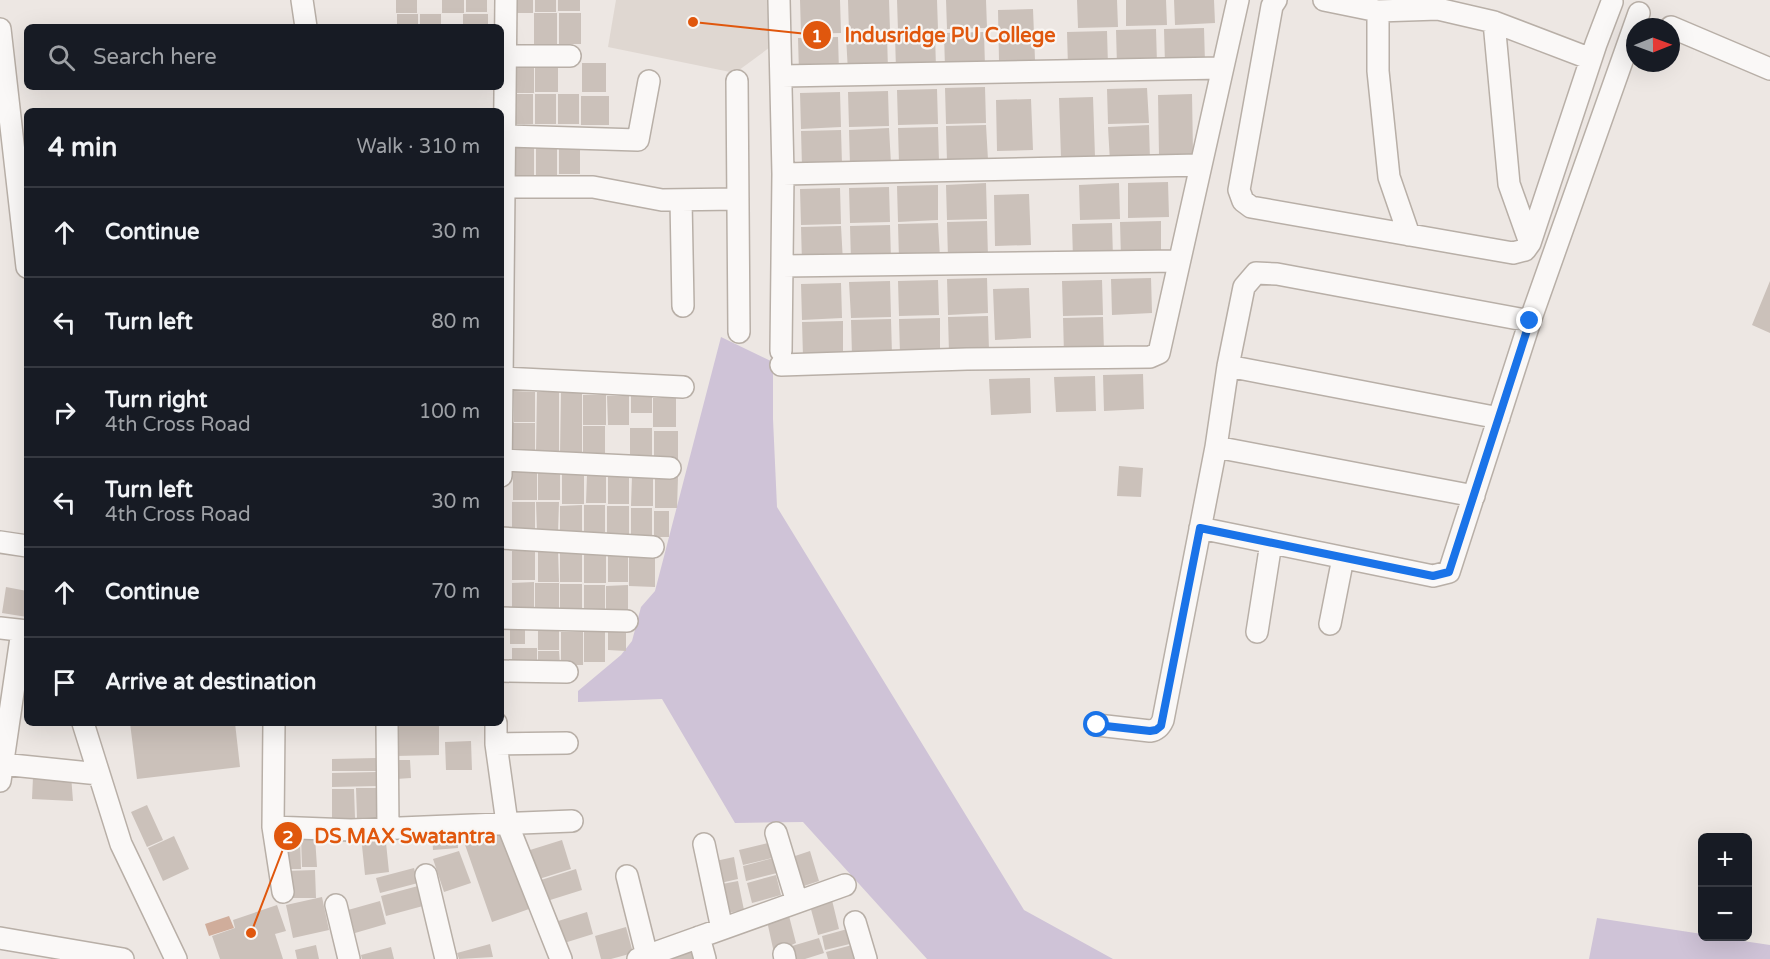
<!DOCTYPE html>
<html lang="en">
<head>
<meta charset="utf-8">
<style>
	body { margin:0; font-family:"Varela Round",sans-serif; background:#242831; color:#f1f3f6 }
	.controls { position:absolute; right:18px; bottom:18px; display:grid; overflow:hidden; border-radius:9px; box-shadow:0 6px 24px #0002 }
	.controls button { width:54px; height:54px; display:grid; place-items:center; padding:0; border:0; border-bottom:2px solid #363941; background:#171b24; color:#f1f3f6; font:30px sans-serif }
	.compass { position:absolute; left:1626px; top:18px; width:54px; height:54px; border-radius:50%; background:#171b24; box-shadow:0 6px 24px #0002; rotate:89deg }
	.stop { position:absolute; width:18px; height:18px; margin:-14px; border:4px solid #1a73e8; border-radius:50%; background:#fff }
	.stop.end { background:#1a73e8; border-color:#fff; box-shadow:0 2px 6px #0008 }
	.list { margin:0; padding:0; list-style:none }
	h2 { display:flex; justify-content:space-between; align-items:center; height:78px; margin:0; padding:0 24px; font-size:26px }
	h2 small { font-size:20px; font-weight:400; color:#9ea1a6 }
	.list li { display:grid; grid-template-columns:39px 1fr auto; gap:18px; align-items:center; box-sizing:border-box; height:90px; padding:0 24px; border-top:2px solid #363941 }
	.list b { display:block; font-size:22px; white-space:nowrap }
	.list p { margin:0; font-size:20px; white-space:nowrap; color:#9ea1a6 }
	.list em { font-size:20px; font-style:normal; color:#9ea1a6 }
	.icon { flex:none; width:33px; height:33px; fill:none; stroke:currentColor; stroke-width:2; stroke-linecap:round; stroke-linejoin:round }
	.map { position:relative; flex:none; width:1770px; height:959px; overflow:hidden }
	.search { position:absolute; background:#171b24; box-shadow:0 6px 24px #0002; left:24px; top:24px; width:480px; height:66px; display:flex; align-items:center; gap:15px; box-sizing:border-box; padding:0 21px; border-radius:9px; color:#9ea1a6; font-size:22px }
	.panel { position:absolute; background:#171b24; box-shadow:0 6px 24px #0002; left:24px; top:108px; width:480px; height:618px; border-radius:9px }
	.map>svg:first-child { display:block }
	.built { fill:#dfd7d1 }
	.green { fill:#cfc3d7 }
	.water { fill:#d0ad9b }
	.building { fill:#cbc1ba }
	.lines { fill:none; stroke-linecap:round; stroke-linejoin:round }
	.minor-casing { stroke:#b8afa7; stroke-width:24 }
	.minor { stroke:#faf8f7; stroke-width:21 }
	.route { stroke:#1a73e8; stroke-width:8 }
	.leader { fill:none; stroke:#e0570d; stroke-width:2 }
	.callout-dot { fill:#e0570d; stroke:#f9f6f3; stroke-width:2 }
	.mark-label { font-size:18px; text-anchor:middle; font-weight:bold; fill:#fff }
	.callout-label { font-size:20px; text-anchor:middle; font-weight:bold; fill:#e0570d; stroke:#f9f6f3; stroke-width:4.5; stroke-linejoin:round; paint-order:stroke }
</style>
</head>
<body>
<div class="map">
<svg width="1770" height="959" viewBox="0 0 1770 959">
	<rect width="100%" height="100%" fill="#ede7e3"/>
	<path class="built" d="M616 0H773V45L735 73 608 47Z"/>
	<path class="green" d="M721 337 773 362V419L777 507 1024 910 1113 959H927L803 822 735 823 662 699 578 702V691L621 655 632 641 641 607 655 591Z
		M1597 918 1702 934V936L1716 937 1770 945V959H1589Z"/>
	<path class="water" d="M229 916 234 928 209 936 205 924Z"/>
	<path class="building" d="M396 0H417V13H396Z
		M442 0H464V13H442Z
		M466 0H487V12H466Z
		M511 0H533V13H511Z
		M535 0H556V12H535Z
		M558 0H580V11H558Z
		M800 0H840L841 33 801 34Z
		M848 0H889L890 31 849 33Z
		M897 0H937L938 30 898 31Z
		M946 0H986L987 28 947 29Z
		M1077 0H1117L1118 27 1078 28Z
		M1126 0H1166L1167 25 1126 26Z
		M1174 0H1214L1215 23 1175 25Z
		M1033 9 1035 60 999 61 998 10Z
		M534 13H557V44H534Z
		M559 13H581V44H559Z
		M397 14H418V27H397Z
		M420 14H441V27H420Z
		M463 14H488V27H463Z
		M1204 28 1205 63 1165 64 1164 29Z
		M1156 29 1157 64 1117 66 1116 30Z
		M1107 31 1108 66 1068 67 1067 32Z
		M984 32 985 67 945 68 944 33Z
		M935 33 936 69 896 70 895 35Z
		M887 35 888 70 848 72 846 36Z
		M838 37 839 72 799 73 798 38Z
		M535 61 558 62V92H535Z
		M511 62H534V93H511Z
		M582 63H606V92H582Z
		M985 87 986 123 946 124 945 88Z
		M1147 88 1149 123 1108 124 1107 89Z
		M937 89 938 124 898 125 897 90Z
		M888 91 889 126 849 127 848 92Z
		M840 92 841 127 801 129 800 93Z
		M512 94H533V124H512Z
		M535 94H556V124H535Z
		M558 94H579V124H558Z
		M1192 94 1193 154 1159 155 1158 95Z
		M581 96H609V125H581Z
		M1093 97 1095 157 1061 158 1059 98Z
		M1031 99 1033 150 997 151 996 100Z
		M986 125 988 160 947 162 946 126Z
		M1149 125 1150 161 1110 162 1108 127Z
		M938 127 939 162 899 163 898 128Z
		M889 128 891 164 850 165 849 130Z
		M841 130 842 165 802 167 801 131Z
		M559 142H580V174H559Z
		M512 143H534V176H512Z
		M536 143H557V175H536Z
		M1168 182 1169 217 1128 218V183Z
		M986 183 987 219 947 220 946 185Z
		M1119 183 1120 219 1080 220 1079 185Z
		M938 185V220L898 222 897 186Z
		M889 187 890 222 850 223 849 188Z
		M840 188 841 224 801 225 800 189Z
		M1029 194 1031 245 995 246 994 195Z
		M987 221 988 257 948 258 947 222Z
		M1161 221V257L1121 258 1120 222Z
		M938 223 940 258 899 259 898 224Z
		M1112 223 1113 258 1073 259 1072 224Z
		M890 225 891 260 851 261 850 226Z
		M841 226 843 262 802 263 801 227Z
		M987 278 988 313 948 315 947 279Z
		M1151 278 1152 313 1112 315 1111 279Z
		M938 280 939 315 899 316 898 281Z
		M1102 280 1103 315 1063 316 1062 281Z
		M890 281 891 317 851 318 849 282Z
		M1770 281V333L1752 325Z
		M841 283 842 318 802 320 801 284Z
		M1029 288 1031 338 995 340 993 289Z
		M988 316 989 351 949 353 948 317Z
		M1103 317 1104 352 1064 354 1063 318Z
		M940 318V353L900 354 899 319Z
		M891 319 892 355 852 356 851 320Z
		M843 321V356L803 357 802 322Z
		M1143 374 1144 409 1104 411 1103 375Z
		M1095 376 1096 411 1056 412 1054 377Z
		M1030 378 1031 413 991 415 989 379Z
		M514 391 535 392V422H514Z
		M537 392H559V453H536Z
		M561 393H582V454H560Z
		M583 395H606V425H583Z
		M607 396H629V425H608Z
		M631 396H652V413H631Z
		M653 398H676V427H653Z
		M512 423H535V453H512Z
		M583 426H605V455H583Z
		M630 428H652V459H630Z
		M654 431H678V463H654Z
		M1119 466 1143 468 1141 497 1117 496Z
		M513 471H537V500H513Z
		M538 471H560V500H538Z
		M562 472H584V504H562Z
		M587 474H606V503H586Z
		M608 474 629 475V504H608Z
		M632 476H653V506H631Z
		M655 477H678L677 508H655Z
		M512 502H535V531H512Z
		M536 502H559L558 532H537Z
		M582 505V534H560V506Z
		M584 505H605V532H584Z
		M607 506H629V535H607Z
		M631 508H652V537H631Z
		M654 511H669V537H654Z
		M512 551H535V580H512Z
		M538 551H558L559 582H538Z
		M560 551H582V582H560Z
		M584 553H606V583H584Z
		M608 553H628V582H608Z
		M629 553H655V587L629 586Z
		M534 582V611H512V583Z
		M535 583H559V612H535Z
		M560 584H582V612H560Z
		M584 585H605V613H584Z
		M628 585V614H606V586Z
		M6 587 27 591V617L2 613Z
		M525 629V644H510V630Z
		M538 631H559V650H538Z
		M608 631H626V651L608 650Z
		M561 632H583V665H561Z
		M584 632H605V662H584Z
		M512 648H537V667H512Z
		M538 651H559L560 666H538Z
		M130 723H235L240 767 137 779Z
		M395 723H439V755L396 756Z
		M471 741 472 770H446L445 742Z
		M376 758V771H332V759Z
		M396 760H410L411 778 396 779Z
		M377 772 378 786 332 787V773Z
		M71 775 73 801 32 799 33 777Z
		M356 788H378L379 817 357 818Z
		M332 789H354L355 818H332Z
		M147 805 163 840 147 847 131 812Z
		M482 832 485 839 502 833 529 909 492 922 463 839Z
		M385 833 389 872 365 875 361 836Z
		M457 833 458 848 433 850 432 834Z
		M174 836 189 869 163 881 148 848Z
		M301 837H315L317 867H302Z
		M300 838 301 869H285L284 839Z
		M562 840 571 869 539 879 530 850Z
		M768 843 772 858 743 865 739 850Z
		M459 851 471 883 444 892 433 859Z
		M810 851 819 881 798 888 789 858Z
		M734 857 738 879 716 884 711 862Z
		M773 858 777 873 746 881 743 866Z
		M414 868 418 883 380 893 376 878Z
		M576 869 582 890 547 901 541 880Z
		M315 870 316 898H286V871Z
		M776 875 781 895 752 903 747 883Z
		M738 881 744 910 723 914 717 885Z
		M418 886 423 906 386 916 381 896Z
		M831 896 839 929 818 935 809 902Z
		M322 897 329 930 293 938 286 905Z
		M380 901 386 924 355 933 348 910Z
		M277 905 286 931 275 934 283 959H220L212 936 235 928 233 920Z
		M587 912 593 934 561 944 555 922Z
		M788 912 796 943 774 953 767 921Z
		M626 927 633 953 611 959H601L595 936Z
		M851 928 854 943 825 950 822 936Z
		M819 938 824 953 805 959H796L792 946Z
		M490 944 493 957 459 959 457 953Z
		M316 945 319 959H297L295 950Z
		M852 945 856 959H828L826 952Z
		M391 947 394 959H362L361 955Z
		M691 949 694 959H670L669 956Z"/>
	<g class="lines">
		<g class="minor-casing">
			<path id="minor" d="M302 0 306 27
				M779 0 783 174 781 351
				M1276 0 1272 6 1239 190 1243 201 1251 207 1513 253 1525 250 1530 243 1596 44 1612 2
				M1324 0 1378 11 1438 9 1494 22 1591 59
				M1378 11V71L1389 177 1409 235
				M1494 22 1509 184 1530 243
				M1671 27 1770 69
				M0 29 27 267
				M505 56H570
				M782 76 1222 68
				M737 81 739 332
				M504 136 638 140 649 81
				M783 174 1200 165
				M504 187H593L662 200 738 199
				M681 200 683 306
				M782 266 1179 261
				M781 365 967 359 1150 357 1159 353 1238 0
				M1228 366 1499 418
				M501 378 683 387
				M1216 447 1474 496
				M501 460 670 468
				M501 476 506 0
				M1200 528 1433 576 1449 572 1530 321 1639 13
				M501 538 653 547
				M0 542 27 546
				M501 618 627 621
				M1330 624 1343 558
				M0 628 27 631
				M1257 632 1271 543
				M501 671 567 672
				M83 723 121 844 176 959
				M274 723 273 827 283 892
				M387 723 388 827
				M496 723V744L507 823 561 959
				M1097 725 1150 731C1157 730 1160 727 1163 720L1216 447 1228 366 1244 287 1256 273 1277 274 1530 321
				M496 744 567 743
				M2 764 99 774
				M0 781 22 631
				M273 827 351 830 572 821
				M776 833 797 902
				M704 844 722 929
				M426 875 446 959
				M627 876 647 956
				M336 905 349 959
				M855 922 866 959
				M699 937 705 959
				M0 938 123 959
				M784 954 785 959
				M638 959 845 885"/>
		</g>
		<use href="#minor" class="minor"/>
	</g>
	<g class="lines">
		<path class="route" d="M1097 725 1150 731 1156 730 1161 726 1200 528 1433 576 1449 572 1530 321"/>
	</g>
	<path class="leader" d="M693 22L817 35M251 933L288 836"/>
	<g class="callout-dot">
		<circle cx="693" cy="22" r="6"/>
		<circle cx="251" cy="933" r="6"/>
		<circle cx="817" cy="35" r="15"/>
		<circle cx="288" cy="836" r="15"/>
	</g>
	<g class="mark-label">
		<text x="817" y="42">1</text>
		<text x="288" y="843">2</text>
	</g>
	<g class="callout-label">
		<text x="950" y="42">Indusridge PU College</text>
		<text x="405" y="843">DS MAX Swatantra</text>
	</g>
</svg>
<div class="controls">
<button>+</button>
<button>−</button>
</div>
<svg class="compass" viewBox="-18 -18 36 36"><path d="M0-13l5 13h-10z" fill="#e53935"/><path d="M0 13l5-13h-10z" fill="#9ea1a6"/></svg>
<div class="stop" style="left:1097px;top:725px"></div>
<div class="stop end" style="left:1530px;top:321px"></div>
<div class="search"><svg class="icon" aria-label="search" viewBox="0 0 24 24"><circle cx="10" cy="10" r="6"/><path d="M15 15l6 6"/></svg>Search here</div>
<section class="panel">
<h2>4 min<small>Walk · 310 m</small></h2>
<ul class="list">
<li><svg class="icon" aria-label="ahead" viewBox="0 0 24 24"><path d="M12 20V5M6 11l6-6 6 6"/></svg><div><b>Continue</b></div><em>30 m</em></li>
<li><svg class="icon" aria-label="left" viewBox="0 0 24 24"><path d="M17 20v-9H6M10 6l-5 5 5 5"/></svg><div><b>Turn left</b></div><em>80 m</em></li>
<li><svg class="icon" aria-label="right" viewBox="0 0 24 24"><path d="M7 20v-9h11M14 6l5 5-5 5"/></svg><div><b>Turn right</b><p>4th Cross Road</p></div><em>100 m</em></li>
<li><svg class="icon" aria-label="left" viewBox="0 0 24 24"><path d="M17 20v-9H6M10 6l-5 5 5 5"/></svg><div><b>Turn left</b><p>4th Cross Road</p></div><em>30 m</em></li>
<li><svg class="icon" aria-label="ahead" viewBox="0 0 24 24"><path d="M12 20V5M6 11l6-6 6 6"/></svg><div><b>Continue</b></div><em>70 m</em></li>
<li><svg class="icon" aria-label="arrive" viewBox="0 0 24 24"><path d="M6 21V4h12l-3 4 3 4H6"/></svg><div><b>Arrive at destination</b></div></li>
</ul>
</section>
</div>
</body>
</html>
